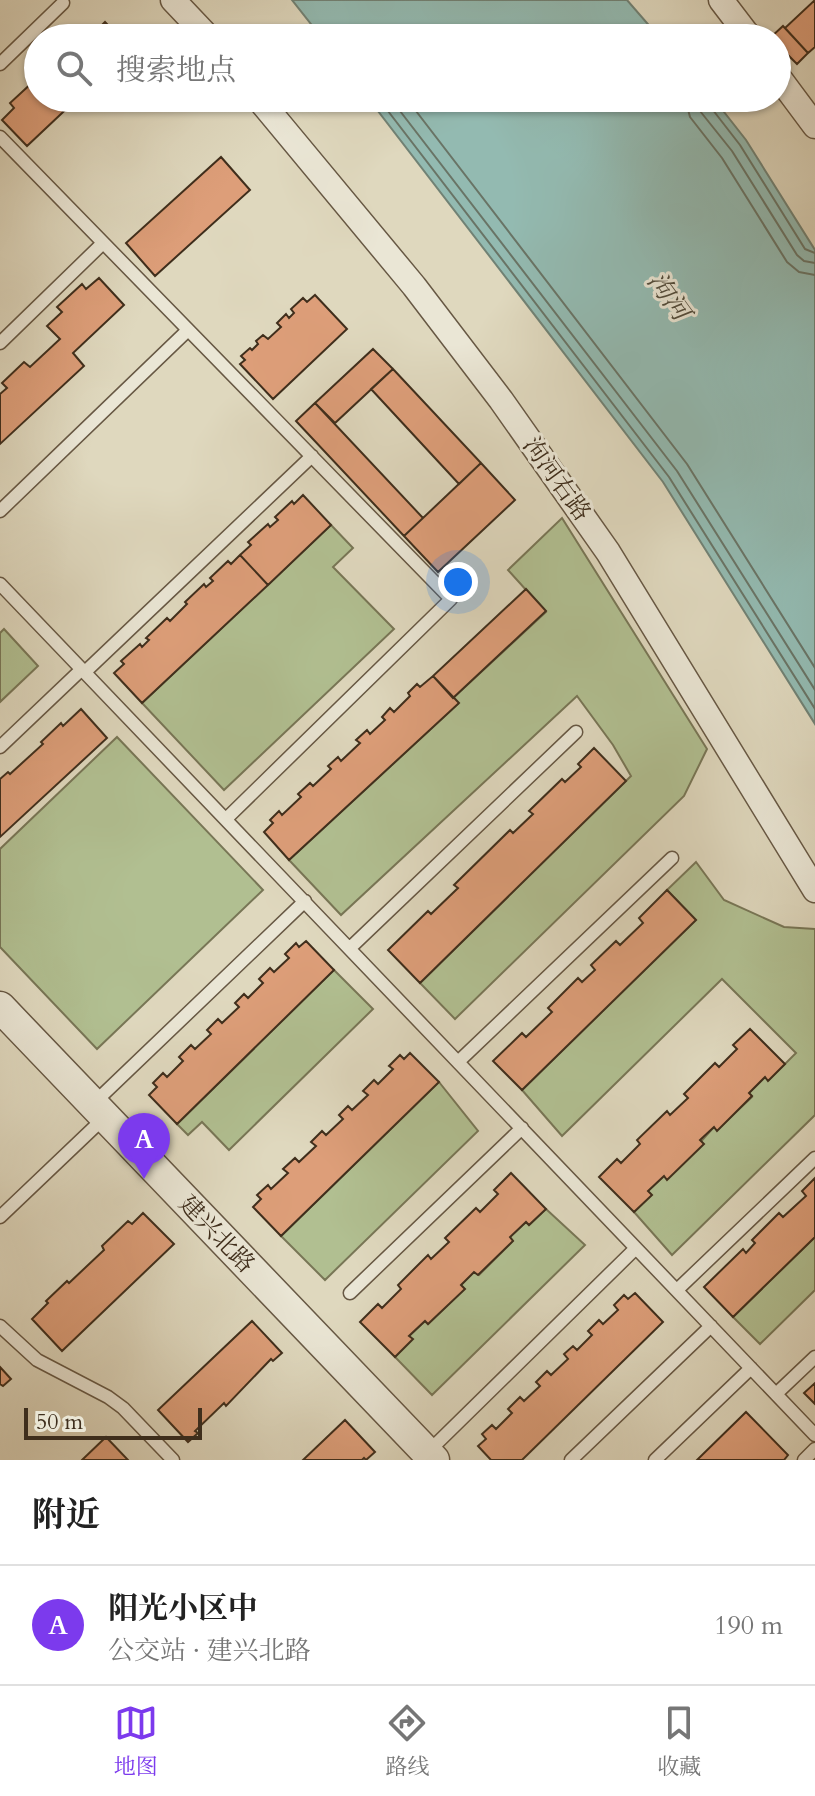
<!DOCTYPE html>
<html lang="zh">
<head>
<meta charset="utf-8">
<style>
	body { margin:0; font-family:Cardo,"Noto Serif SC",serif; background:#f2f2f2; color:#222 }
	.scale { position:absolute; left:24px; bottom:20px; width:178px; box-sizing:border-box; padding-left:8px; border:4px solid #3f2e1c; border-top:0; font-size:22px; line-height:28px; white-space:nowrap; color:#3f2e1c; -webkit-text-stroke:6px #eae6d5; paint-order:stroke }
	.you { position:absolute; left:458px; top:582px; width:28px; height:28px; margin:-20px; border:6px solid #fff; border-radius:50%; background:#1a73e8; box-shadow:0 0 0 12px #1a73e833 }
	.badge { display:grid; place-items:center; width:52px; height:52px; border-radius:50%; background:#7c3aed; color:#fff; font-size:26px; font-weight:700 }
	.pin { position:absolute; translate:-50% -66px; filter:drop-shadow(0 2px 4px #0008) }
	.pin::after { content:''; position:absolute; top:42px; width:28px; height:24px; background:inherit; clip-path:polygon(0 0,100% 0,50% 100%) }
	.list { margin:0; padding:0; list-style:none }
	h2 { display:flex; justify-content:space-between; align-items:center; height:104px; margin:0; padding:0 32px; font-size:34px }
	h2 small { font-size:26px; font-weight:400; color:#767676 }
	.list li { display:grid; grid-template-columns:52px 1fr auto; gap:24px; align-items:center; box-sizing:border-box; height:120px; padding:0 32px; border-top:2px solid #e0e0e0 }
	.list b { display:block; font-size:30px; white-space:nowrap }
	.list p { margin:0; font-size:26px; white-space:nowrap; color:#767676 }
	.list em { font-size:26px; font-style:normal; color:#767676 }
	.icon { flex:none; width:44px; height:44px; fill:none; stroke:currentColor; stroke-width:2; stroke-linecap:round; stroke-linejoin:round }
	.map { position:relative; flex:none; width:815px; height:1460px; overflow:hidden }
	.search { position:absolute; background:#fff; box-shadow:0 2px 6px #0004; left:24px; right:24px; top:24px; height:88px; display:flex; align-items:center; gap:20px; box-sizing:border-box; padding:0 28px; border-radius:44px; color:#767676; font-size:30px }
	.sheet { height:224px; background:#fff }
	nav { display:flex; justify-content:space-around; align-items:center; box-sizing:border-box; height:112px; border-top:2px solid #e0e0e0; background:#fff; font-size:22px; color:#767676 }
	nav a { display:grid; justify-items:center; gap:4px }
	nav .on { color:#7c3aed }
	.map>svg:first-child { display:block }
	.green { fill:#b1bf91; stroke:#787656; stroke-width:2 }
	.water { fill:#93bab1; stroke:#718275; stroke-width:2 }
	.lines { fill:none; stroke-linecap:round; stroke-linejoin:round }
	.shore { stroke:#697466; stroke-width:2 }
	.building { fill:#dd9e79; stroke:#3f2e1c; stroke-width:2 }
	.service-casing { stroke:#675844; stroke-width:15 }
	.minor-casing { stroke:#675844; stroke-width:27 }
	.tertiary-casing { stroke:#675844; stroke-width:33 }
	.service { stroke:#eae6d5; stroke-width:12 }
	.minor { stroke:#eae6d5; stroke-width:24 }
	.tertiary { stroke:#eae6d5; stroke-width:30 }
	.labels { text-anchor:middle; stroke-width:6; stroke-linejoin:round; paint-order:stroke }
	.street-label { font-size:24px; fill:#3f2e1c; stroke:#eae6d5 }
	.water-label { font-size:26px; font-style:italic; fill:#504a3a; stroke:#eae6d5 }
</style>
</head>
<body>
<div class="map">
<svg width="815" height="1460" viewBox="0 0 815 1460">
	<rect width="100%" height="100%" fill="#dfd8be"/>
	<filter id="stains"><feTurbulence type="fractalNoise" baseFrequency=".0025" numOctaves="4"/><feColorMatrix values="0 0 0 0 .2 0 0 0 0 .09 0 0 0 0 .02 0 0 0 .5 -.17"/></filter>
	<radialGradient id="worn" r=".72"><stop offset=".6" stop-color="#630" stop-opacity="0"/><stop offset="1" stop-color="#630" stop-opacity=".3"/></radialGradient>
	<path class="green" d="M562 518 707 749 684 796 455 1019 420 983 631 776 613 745 577 696 341 915 289 860 458 704 453 698 546 612 508 570Z
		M331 525 353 548 333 567 394 629 224 790 142 703Z
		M4 629 38 666 0 702V633Z
		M117 737 263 890 97 1049 0 947V849Z
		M696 862 724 900 784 927 815 929V1115L672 1255 634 1212 651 1195 648 1191 664 1176 667 1179 714 1127 717 1130 752 1097 749 1093 765 1077 769 1080 796 1053 722 979 562 1136 522 1090 696 920 667 890Z
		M334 970 373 1009 229 1150 202 1122 188 1135 177 1124Z
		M439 1082 478 1131 325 1280 281 1236Z
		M546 1209 585 1245 432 1395 395 1357 412 1339 409 1336 425 1321 428 1324 464 1289 461 1285 474 1272 479 1275 513 1241 510 1237 526 1222 529 1225Z
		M815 1237V1290L760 1344 733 1317Z"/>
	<path class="water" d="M292 0H627L660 38H322Z
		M368 98H713L746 140 815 250V724L663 482Z"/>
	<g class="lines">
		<path class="shore" d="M378 98 669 477 815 709
			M390 98 677 471 815 690
			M406 98 687 464 815 668
			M685 98 690 117 722 158 787 262 799 272 815 275
			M697 98 700 111 732 151 797 255 804 261 815 263
			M707 98 709 105 740 145 805 249 815 253"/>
	</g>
	<path class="building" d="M815 0V47L808 53 785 28Z
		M105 22 120 38H79L84 33 89 38Z
		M783 26 808 53 797 64 777 44V38L771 37Z
		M34 81 38 85V98H78L27 146 2 120 14 108 10 103Z
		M221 157 250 190 155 276 126 243Z
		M99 278 124 305 73 353 84 366 0 444V394L7 388 2 383 24 362 30 367 60 339 47 326 62 312 57 307 82 284 86 289Z
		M315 295 347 329 273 399 240 364 245 360 241 356 250 348 252 350 258 344 256 341 263 335 268 339 281 327 277 323 286 314 289 318 294 313 291 309 303 298 307 302Z
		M373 349 393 369 335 423 315 403Z
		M393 369 481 463 459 484 371 389Z
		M315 403 423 518 404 536 296 421Z
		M481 463 515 500 438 572 404 536Z
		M303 495 331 525 268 585 240 555 251 545 248 542 268 524 270 527 278 520 275 517 292 501 294 504Z
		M240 555 268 585 142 703 114 673 124 664 121 661 140 644 142 647 149 640 146 638 167 618 170 621 187 604 185 602 204 584 206 587 213 581 210 578 228 561 231 564Z
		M526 589 546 611 453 698 433 676Z
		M433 676 459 703 289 860 264 832 273 823 270 820 279 811 282 815 301 797 298 794 310 783 313 786 331 769 328 766 338 757 341 761 360 743 356 740 367 730 370 734 385 720 382 717 390 708 394 712 410 696 408 693 417 684 420 687Z
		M81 709 107 738 0 837V779L8 772 10 774 43 744 41 742 61 723 63 726Z
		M594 748 626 781 420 983 388 950 428 911 431 914 458 888 454 885 510 830 513 833 533 814 529 811 562 779 565 782 581 767 578 764Z
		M667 890 696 920 522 1090 493 1061 522 1033 526 1037 552 1012 548 1008 578 978 582 982 595 970 591 965 616 941 620 945 643 923 639 918Z
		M306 941 334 970 177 1124 149 1095 157 1087 153 1083 163 1073 167 1077 183 1061 179 1057 191 1045 195 1049 211 1034 207 1030 218 1019 222 1023 239 1007 235 1003 244 994 248 998 263 983 259 979 270 968 274 972 289 958 285 954 296 943 299 947Z
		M750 1029 785 1064 768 1081 765 1077 749 1093 752 1096 717 1131 714 1127 700 1140 704 1144 667 1180 664 1176 648 1191 652 1195 634 1212 599 1177 617 1159 621 1163 640 1144 637 1140 667 1111 670 1115 688 1098 684 1094 715 1063 719 1067 737 1049 733 1045Z
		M410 1053 439 1082 281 1236 253 1207 261 1199 257 1195 268 1185 271 1189 288 1173 283 1169 295 1158 299 1162 316 1146 311 1142 322 1131 326 1135 343 1119 339 1115 348 1106 352 1110 368 1095 363 1091 374 1080 378 1084 393 1069 389 1066 400 1055 404 1059Z
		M511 1173 546 1209 529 1225 526 1222 510 1237 513 1241 478 1275 474 1272 461 1285 465 1289 428 1324 425 1321 409 1336 413 1339 395 1357 360 1322 378 1304 382 1308 401 1289 398 1285 428 1255 431 1259 449 1242 445 1238 476 1208 480 1212 498 1194 494 1190Z
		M815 1178V1237L733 1317 704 1287 743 1249 746 1253 755 1243 752 1240 779 1213 783 1217 806 1196 802 1191Z
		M143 1213 174 1244 62 1351 32 1319 48 1303 46 1301 67 1281 69 1283 104 1250 102 1246 128 1221 132 1224Z
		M635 1293 663 1322 522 1460H491L478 1446 486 1439 482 1434 492 1425 496 1429 512 1413 508 1409 520 1397 524 1401 540 1386 536 1382 547 1371 551 1375 568 1359 564 1354 573 1346 577 1350 592 1335 588 1331 599 1320 603 1324 618 1310 614 1305 624 1295 628 1299Z
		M252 1321 282 1353 273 1361 271 1359 226 1406 224 1403 195 1431 198 1433 188 1442 158 1410Z
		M0 1367 11 1379 3 1386 0 1384Z
		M815 1383V1404L804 1393Z
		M746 1412 788 1455 784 1460H697Z
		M345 1420 375 1452 366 1460 364 1458 362 1460H303Z
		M106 1437 128 1460H82Z"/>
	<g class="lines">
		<g class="service-casing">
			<path id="service" d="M0 64 63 3
				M0 137 451 599 226 819
				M0 343 103 243
				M0 511 188 330
				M0 584 815 1435
				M85 672 312 456
				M0 747 82 669
				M350 948 576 732
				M458 1062 672 858
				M93 1104 305 901
				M0 1217 105 1117
				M677 1290 815 1158
				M350 1293 522 1128
				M0 1326 37 1360 108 1397 123 1408 173 1460
				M776 1394 815 1357
				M427 1453 636 1248
				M571 1460 711 1326
				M655 1460 751 1368
				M804 1460 815 1449"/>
		</g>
		<g class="minor-casing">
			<path id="minor" d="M173 0 209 38
				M721 0 750 38
				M777 75 815 126
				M258 98 414 286 501 400 608 552 815 890"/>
		</g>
		<g class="tertiary-casing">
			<path id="tertiary" d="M0 1007 434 1460"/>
		</g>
		<use href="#service" class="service"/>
		<use href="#minor" class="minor"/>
		<use href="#tertiary" class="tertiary"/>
	</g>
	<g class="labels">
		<g class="street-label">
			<text transform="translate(557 479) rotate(54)" y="8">泃河右路</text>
			<text transform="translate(217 1234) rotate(46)" y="8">建兴北路</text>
		</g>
		<g class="water-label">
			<text transform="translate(669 296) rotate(54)" y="9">泃河</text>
		</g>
	</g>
	<rect width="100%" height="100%" filter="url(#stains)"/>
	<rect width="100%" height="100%" fill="url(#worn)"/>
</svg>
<div class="scale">50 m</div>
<div class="you"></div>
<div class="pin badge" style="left:144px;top:1179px">A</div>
<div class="search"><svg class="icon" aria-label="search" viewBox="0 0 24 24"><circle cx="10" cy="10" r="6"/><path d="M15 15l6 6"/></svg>搜索地点</div>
</div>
<section class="sheet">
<h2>附近<small></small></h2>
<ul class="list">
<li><span class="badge">A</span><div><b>阳光小区中</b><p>公交站 · 建兴北路</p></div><em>190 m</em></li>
</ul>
</section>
<nav>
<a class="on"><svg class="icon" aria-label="map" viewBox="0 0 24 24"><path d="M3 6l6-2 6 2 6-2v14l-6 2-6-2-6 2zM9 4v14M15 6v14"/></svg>地图</a>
<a><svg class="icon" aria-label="directions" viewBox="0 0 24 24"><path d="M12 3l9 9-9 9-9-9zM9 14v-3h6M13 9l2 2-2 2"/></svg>路线</a>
<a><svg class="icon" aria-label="saved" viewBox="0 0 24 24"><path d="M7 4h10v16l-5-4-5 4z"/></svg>收藏</a>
</nav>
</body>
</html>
